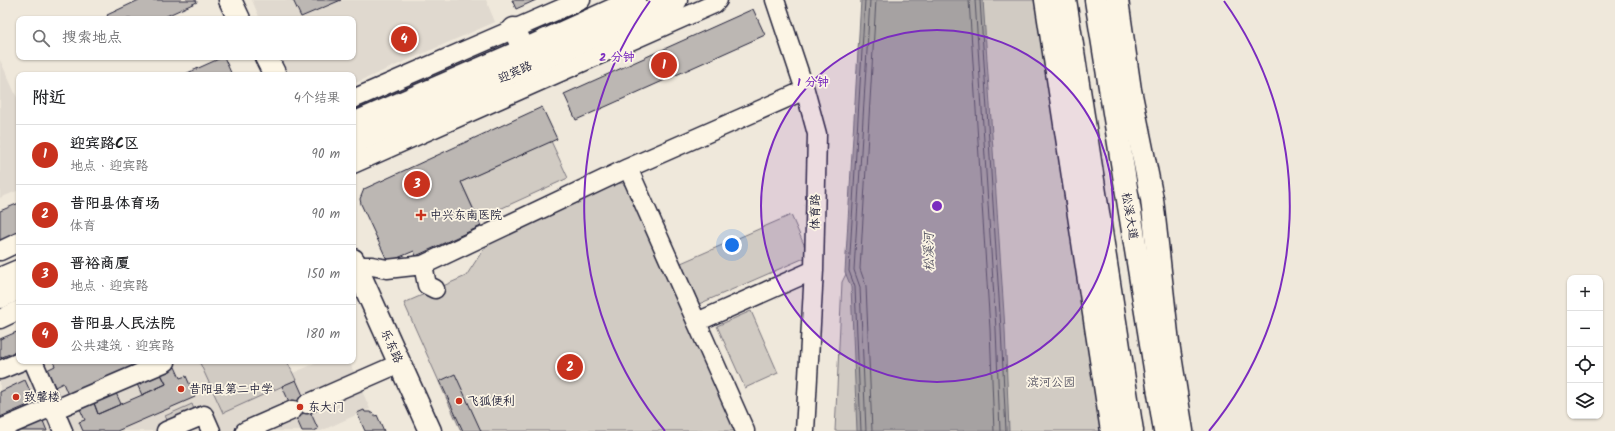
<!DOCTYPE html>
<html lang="zh">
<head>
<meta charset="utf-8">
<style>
	body { margin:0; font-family:Kalam,"LXGW WenKai TC",sans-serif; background:#f6f6f6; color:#202124 }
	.controls { position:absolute; right:12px; bottom:12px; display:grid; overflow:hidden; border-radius:8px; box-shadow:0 1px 3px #0004 }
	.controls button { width:36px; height:36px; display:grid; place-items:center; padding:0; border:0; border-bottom:1px solid #e0e0e0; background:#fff; color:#202124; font:20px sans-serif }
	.you { position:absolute; left:732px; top:245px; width:14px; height:14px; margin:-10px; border:3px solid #fff; border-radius:50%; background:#1a73e8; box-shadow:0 0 0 6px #1a73e833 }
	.badge { display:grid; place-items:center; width:26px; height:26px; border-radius:50%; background:#c8321e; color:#fff; font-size:13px; font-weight:700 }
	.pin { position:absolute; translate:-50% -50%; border:2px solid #fff; box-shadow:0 1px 4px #0006 }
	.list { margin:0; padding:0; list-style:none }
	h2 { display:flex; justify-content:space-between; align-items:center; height:52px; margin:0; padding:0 16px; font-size:17px }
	h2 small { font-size:13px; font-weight:400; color:#757577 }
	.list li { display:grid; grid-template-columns:26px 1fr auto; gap:12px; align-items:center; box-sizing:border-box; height:60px; padding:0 16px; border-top:1px solid #e0e0e0 }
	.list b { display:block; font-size:15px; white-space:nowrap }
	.list p { margin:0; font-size:13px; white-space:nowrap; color:#757577 }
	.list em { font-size:13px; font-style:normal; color:#757577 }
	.icon { flex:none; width:22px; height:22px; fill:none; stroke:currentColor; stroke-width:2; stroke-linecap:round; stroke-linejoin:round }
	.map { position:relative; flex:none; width:1615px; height:431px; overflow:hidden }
	.search { position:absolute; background:#fff; box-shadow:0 1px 3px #0004; left:16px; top:16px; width:340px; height:44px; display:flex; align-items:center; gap:10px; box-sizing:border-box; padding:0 14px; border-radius:8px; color:#757577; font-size:15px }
	.panel { position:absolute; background:#fff; box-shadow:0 1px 3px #0004; left:16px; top:72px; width:340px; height:292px; border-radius:8px }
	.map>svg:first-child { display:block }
	.built { fill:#e0d9cf }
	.green { fill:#d1cbc3; stroke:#7a767f }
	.water { fill:#a6a2a2; stroke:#716f79 }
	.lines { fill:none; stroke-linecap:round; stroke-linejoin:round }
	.shore { stroke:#575564; stroke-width:1 }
	.building { fill:#bcb7b3; stroke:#22223b }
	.minor-casing { stroke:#22223b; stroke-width:21 }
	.major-casing { stroke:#22223b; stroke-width:25 }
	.highway-casing { stroke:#22223b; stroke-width:25 }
	.minor { stroke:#fcf5e5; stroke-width:18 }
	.major { stroke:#fcf5e5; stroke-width:22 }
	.highway { stroke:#fcf5e5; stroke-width:22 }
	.ring { fill:none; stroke:#7b2cbf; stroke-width:2 }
	.poi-dot { fill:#c8321e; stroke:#fcf5e5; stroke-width:1.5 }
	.labels { text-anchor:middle; stroke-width:3.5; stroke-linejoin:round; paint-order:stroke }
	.street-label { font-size:12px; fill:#22223b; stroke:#fcf5e5 }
	.poi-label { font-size:12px; fill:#22223b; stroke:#fcf5e5; text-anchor:start }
	.park-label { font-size:12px; fill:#575564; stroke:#fcf5e5 }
	.water-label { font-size:13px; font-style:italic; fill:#575564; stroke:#fcf5e5 }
	.centre { fill:#7b2cbf; stroke:#fcf5e5; stroke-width:2 }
	.ring-label { font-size:12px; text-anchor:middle; font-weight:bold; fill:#7b2cbf; stroke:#fcf5e5; stroke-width:3.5; stroke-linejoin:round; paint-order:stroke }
</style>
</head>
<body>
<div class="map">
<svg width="1615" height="431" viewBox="0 0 1615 431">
	<rect width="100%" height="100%" fill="#efe8db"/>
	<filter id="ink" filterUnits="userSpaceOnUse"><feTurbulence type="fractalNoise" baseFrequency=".025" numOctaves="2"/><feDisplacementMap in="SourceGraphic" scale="8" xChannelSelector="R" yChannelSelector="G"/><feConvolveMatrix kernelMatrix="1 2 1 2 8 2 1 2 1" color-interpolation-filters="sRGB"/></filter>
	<g filter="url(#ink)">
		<path class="built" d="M252 0H486L495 22 353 84V75H284L277 57H353V19H260Z
			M0 60 19 102V190L0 198Z
			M19 361H287L293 373 321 361H349L370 409 358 413V414L321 431H0V362Z"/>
		<path class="green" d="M981 0H1041L1104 431H1008Z
			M551 141 568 178 478 219 461 182Z
			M614 183H622L627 187 735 431H461L404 303 466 276 481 253 493 240Z
			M791 215 809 256 699 304 681 263Z
			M849 268 856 287 863 431H835L842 282Z
			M751 311 778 373 745 388 717 326Z
			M199 361H287L296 380 223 413Z
			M192 404 195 412 169 423 165 416Z"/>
		<path class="water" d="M861 0H983L1005 329 1009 431H857L851 287 845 272Z"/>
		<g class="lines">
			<path class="shore" d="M969 0 990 329 994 431
				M975 0 996 329 1000 431
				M980 0 1001 329 1006 431
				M861 431 855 287 849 271 865 0
				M866 431 860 287 854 270 870 0
				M872 431 866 286 860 269 876 0"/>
		</g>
		<path class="building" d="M139 0H196L197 2 160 19H109L107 15Z
			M293 0H341L301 17Z
			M512 0H536L516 9Z
			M753 9 765 35 576 120 564 94Z
			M224 57 232 75H183L223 57Z
			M542 107 557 139 461 182 481 226 416 256 414 251 388 262 361 204 360 199 364 189Z
			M19 203V234L0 243V211Z
			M19 331V350L0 358V339Z
			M53 361H145L68 395 63 383 55 387 47 370 55 366Z
			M175 367 180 378 186 376 195 397 117 431H83L79 422 85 420 80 409 94 403 98 414 142 395 166 384 161 374Z
			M161 374 166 384 142 395 137 384Z
			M455 374 481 431H463L440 381Z
			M25 380 35 402 0 417V392Z
			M296 380 318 429 314 431H302L282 386Z
			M116 393 121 404 98 414 94 403Z
			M364 410 365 412H370L376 416 377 415 384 431H365L357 413Z
			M43 421 47 431H20Z"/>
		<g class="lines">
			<g class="minor-casing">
				<path id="minor" d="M775 0 805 90 817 134 814 270 805 431
					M353 99 581 0
					M353 164 714 4 718 0
					M628 168 745 431
					M0 251 19 242
					M423 265 427 285 435 289
					M356 266H372L387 269 423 265 628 168 805 90
					M0 319 19 310
					M697 322 814 270
					M33 361 63 431
					M0 370 22 361
					M307 404 389 368
					M54 410 166 362
					M0 429 52 407
					M166 431 204 415 211 431
					M245 431 293 410"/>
			</g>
			<g class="major-casing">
				<path id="major" d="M230 0 239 19
					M1046 0 1112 431
					M1117 0 1130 90 1152 199 1168 343 1182 431
					M514 29 524 50
					M266 57 275 75
					M353 124 524 50 635 0
					M353 143 676 0
					M353 260 430 431
					M0 279 19 271
					M0 297 19 288"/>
			</g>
			<g class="highway-casing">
				<path id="highway" d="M1065 0 1132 431
					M1096 0 1165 431"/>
			</g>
			<use href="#minor" class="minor"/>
			<use href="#major" class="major"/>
			<use href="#highway" class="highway"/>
		</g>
	</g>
	<circle cx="937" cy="206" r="176" fill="#7b2cbf" fill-opacity=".12"/>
	<g class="ring">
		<circle cx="937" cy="206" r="176"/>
		<path d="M665 431A353 353 0 0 1 650 1M1224 1A353 353 0 0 1 1209 431"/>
	</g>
	<g class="poi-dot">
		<path d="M419 209h4v4h4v4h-4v4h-4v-4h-4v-4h4z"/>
		<circle cx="181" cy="389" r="4"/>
		<circle cx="16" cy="397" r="4"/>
		<circle cx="459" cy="401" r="4"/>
		<circle cx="300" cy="407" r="4"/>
	</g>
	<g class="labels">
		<g class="street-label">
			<text transform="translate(515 72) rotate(-24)" y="4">迎宾路</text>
			<text transform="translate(815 212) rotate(-89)" y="4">体育路</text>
			<text transform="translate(1130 216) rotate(81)" y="4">松溪大道</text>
			<text transform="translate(392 346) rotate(66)" y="4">乐东路</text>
		</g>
		<g class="poi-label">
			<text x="430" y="219">中兴东南医院</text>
			<text x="189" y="393">昔阳县第二中学</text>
			<text x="24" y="401">致馨楼</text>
			<text x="467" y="405">飞狐便利</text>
			<text x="308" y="411">东大门</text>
		</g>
		<g class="park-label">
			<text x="1051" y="386">滨河公园</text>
		</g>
		<g class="water-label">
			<text transform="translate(928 252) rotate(-91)" y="5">松溪河</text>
		</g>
	</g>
	<circle cx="937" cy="206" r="6" class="centre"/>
	<g class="ring-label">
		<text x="617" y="61">2 分钟</text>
		<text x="813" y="86">1 分钟</text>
	</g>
</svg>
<div class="controls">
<button>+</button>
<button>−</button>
<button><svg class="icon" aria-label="locate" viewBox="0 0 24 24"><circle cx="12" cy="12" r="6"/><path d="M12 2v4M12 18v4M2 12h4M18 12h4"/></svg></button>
<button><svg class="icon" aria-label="layers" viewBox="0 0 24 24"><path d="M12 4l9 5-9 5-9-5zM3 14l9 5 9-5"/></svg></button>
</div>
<div class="you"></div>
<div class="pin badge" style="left:664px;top:65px">1</div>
<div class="pin badge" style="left:570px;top:367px">2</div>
<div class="pin badge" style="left:417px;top:184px">3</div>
<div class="pin badge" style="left:404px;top:39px">4</div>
<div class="search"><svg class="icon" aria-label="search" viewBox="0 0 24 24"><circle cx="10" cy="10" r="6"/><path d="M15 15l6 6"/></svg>搜索地点</div>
<section class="panel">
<h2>附近<small>4个结果</small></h2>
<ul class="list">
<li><span class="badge">1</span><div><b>迎宾路C区</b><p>地点 · 迎宾路</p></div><em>90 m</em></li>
<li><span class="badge">2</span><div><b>昔阳县体育场</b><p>体育</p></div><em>90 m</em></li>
<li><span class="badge">3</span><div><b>晋裕商厦</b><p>地点 · 迎宾路</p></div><em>150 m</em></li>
<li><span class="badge">4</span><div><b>昔阳县人民法院</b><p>公共建筑 · 迎宾路</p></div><em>180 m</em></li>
</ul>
</section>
</div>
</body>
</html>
